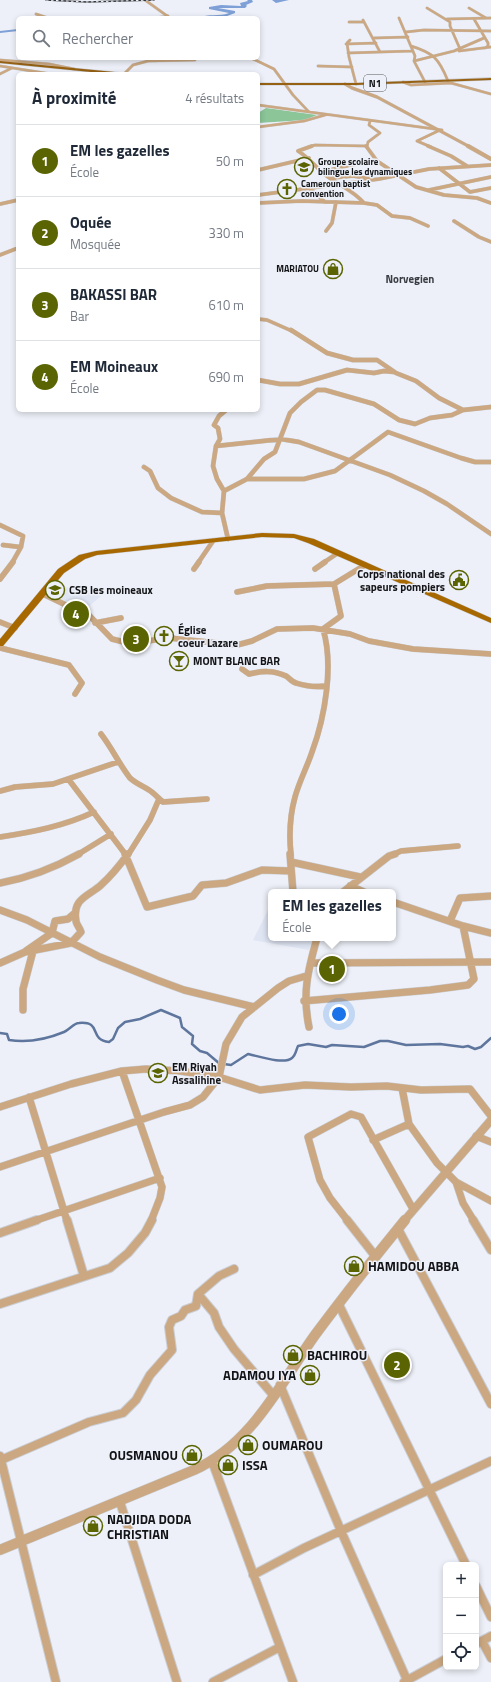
<!DOCTYPE html>
<html lang="fr">
<head>
<meta charset="utf-8">
<style>
	body { margin:0; font-family:"Titillium Web",sans-serif; background:#f6f6f7; color:#1f2937 }
	.controls { position:absolute; right:12px; bottom:12px; display:grid; overflow:hidden; border-radius:6px; box-shadow:0 2px 6px #0003 }
	.controls button { width:36px; height:36px; display:grid; place-items:center; padding:0; border:0; border-bottom:1px solid #e0e1e3; background:#fff; color:#1f2937; font:20px sans-serif }
	.you { position:absolute; left:339px; top:1014px; width:14px; height:14px; margin:-10px; border:3px solid #fff; border-radius:50%; background:#1a73e8; box-shadow:0 0 0 6px #1a73e833 }
	.badge { display:grid; place-items:center; width:26px; height:26px; border-radius:50%; background:#5b6402; color:#fff; font-size:13px; font-weight:700 }
	.pin { position:absolute; translate:-50% -50%; border:2px solid #fff; box-shadow:0 1px 4px #0006 }
	.popup { position:absolute; left:268px; top:889px; width:128px; height:52px; box-sizing:border-box; display:grid; place-content:center; border-radius:6px; background:#fff; filter:drop-shadow(0 1px 3px #0005); font-size:13px; white-space:nowrap; color:#747a83 }
	.popup b { font-size:15px; color:#1f2937 }
	.popup::after { content:''; position:absolute; left:50%; top:100%; margin-left:-8px; border:8px solid transparent; border-top-color:#fff }
	.list { margin:0; padding:0; list-style:none }
	h2 { display:flex; justify-content:space-between; align-items:center; height:52px; margin:0; padding:0 16px; font-size:17px }
	h2 small { font-size:13px; font-weight:400; color:#747a83 }
	.list li { display:grid; grid-template-columns:26px 1fr auto; gap:12px; align-items:center; box-sizing:border-box; height:72px; padding:0 16px; border-top:1px solid #e0e1e3 }
	.list b { display:block; font-size:15px; white-space:nowrap }
	.list p { margin:0; font-size:13px; white-space:nowrap; color:#747a83 }
	.list em { font-size:13px; font-style:normal; color:#747a83 }
	.icon { flex:none; width:22px; height:22px; fill:none; stroke:currentColor; stroke-width:2; stroke-linecap:round; stroke-linejoin:round }
	.map { position:relative; flex:none; width:491px; height:1682px; overflow:hidden }
	.search { position:absolute; background:#fff; box-shadow:0 2px 6px #0003; left:16px; top:16px; width:244px; height:44px; display:flex; align-items:center; gap:10px; box-sizing:border-box; padding:0 14px; border-radius:6px; color:#747a83; font-size:15px }
	.panel { position:absolute; background:#fff; box-shadow:0 2px 6px #0003; left:16px; top:72px; width:244px; height:340px; border-radius:6px }
	.map>svg:first-child { display:block }
	.built { fill:#dfe5f3 }
	.forest { fill:#8bc598 }
	.lines { fill:none; stroke-linecap:round; stroke-linejoin:round }
	.stream { stroke:#5e769d; stroke-width:2.5 }
	.river { fill:#7ea0d6; fill-rule:evenodd }
	.minor-far5-casing { stroke:#cacdd4; stroke-width:3 }
	.minor-far4-casing { stroke:#cacdd4; stroke-width:4 }
	.minor-far3-casing { stroke:#cacdd4; stroke-width:5 }
	.minor-far2-casing { stroke:#cacdd4; stroke-width:6 }
	.minor-far1-casing { stroke:#cacdd4; stroke-width:8 }
	.minor-casing { stroke:#cacdd4; stroke-width:10 }
	.tertiary-far3-casing { stroke:#cacdd4; stroke-width:3.5 }
	.tertiary-far2-casing { stroke:#cacdd4; stroke-width:4.5 }
	.tertiary-far1-casing { stroke:#cacdd4; stroke-width:9 }
	.tertiary-casing { stroke:#cacdd4; stroke-width:11 }
	.primary-casing { stroke:#cacdd4; stroke-width:1 }
	.trunk-casing { stroke:#cacdd4; stroke-width:1 }
	.minor-far5 { stroke:#cba881; stroke-width:2.5 }
	.minor-far4 { stroke:#cba881; stroke-width:3.5 }
	.minor-far3 { stroke:#cba881; stroke-width:4.5 }
	.minor-far2 { stroke:#cba881; stroke-width:5.5 }
	.minor-far1 { stroke:#cba881; stroke-width:7 }
	.minor { stroke:#cba881; stroke-width:8 }
	.tertiary-far3 { stroke:#cba881; stroke-width:3 }
	.tertiary-far2 { stroke:#cba881; stroke-width:4 }
	.tertiary-far1 { stroke:#cba881; stroke-width:8 }
	.tertiary { stroke:#cba881; stroke-width:10 }
	.primary { fill:#a76800; fill-rule:evenodd }
	.trunk { fill:#966112; fill-rule:evenodd }
	.rail-casing { stroke:#323437; stroke-width:1.5 }
	.rail { stroke:#edf0f8; stroke-width:1; stroke-dasharray:2.5; stroke-linecap:butt }
	.labels { text-anchor:middle; stroke-width:3; stroke-linejoin:round; paint-order:stroke }
	.far-poi-label { font-size:9px; font-weight:bold; fill:#131417; stroke:#edf0f8; text-anchor:start }
	.shield { fill:#edf0f8; stroke:#54565a; stroke-width:1 }
	.shield-label { font-size:10px; font-weight:bold; fill:#131417 }
	.far-quarter-label { font-size:11px; font-weight:bold; fill:#3a3d43; stroke:#edf0f8 }
	.poi-label { font-size:11px; font-weight:bold; fill:#131417; stroke:#edf0f8; text-anchor:start }
	.near-poi-label { font-size:13px; font-weight:bold; fill:#131417; stroke:#edf0f8; text-anchor:start }
</style>
</head>
<body>
<div class="map">
<svg width="491" height="1682" viewBox="0 0 491 1682">
	<rect width="100%" height="100%" fill="#edf0f8"/>
	<path class="built" d="M62 586 79 591 101 596 86 609 50 595Z
		M269 908 271 909V938H313L309 950 253 940Z"/>
	<path class="forest" d="M266 108 317 115 305 120 258 123V113Z"/>
	<g class="lines">
		<path class="stream" d="M0 1033 7 1034 9 1040C27 1043 47 1039 64 1032 69 1030 74 1023 79 1023 103 1021 88 1040 109 1042L113 1039 118 1028 125 1022 140 1019 161 1010 180 1018 182 1027 193 1036 192 1044 200 1051 207 1053 220 1064
			M224 1064 231 1065 248 1054C258 1056 284 1065 292 1058 296 1055 296 1050 298 1046L308 1044 326 1047 332 1045 364 1047 380 1041H388L406 1045 440 1044 463 1047 468 1046 475 1049 481 1047 491 1038"/>
		<path class="river" d="M247 0H252L253 2 246 5 247 6 245 8H218L235 11V13L222 18H199C208 13 219 17 229 13L209 9V7L221 5 241 6 240 3 248 1Z
			M272 0H289L276 3Z
			M18 29V31L0 33V31Z"/>
		<g class="minor-far5-casing">
			<path id="minor-far5" d="M145 0 170 18
				M427 8 450 22V26L460 49
				M469 8 486 18
				M36 14 48 18
				M156 18 168 16
				M399 18 415 56 414 61 425 82
				M447 19 491 18
				M474 19 488 43V46L485 48
				M363 20 380 52
				M349 22H364
				M406 32 424 30 491 31
				M374 38 408 37
				M350 40 347 43 349 57 356 84
				M346 44 376 43
				M411 46C434 53 439 59 448 81
				M459 51 491 47
				M348 53 412 51
				M251 58 274 69 293 95 309 112
				M0 60 49 64 74 69
				M414 61 454 51 484 38
				M0 66 51 74
				M318 66 352 67
				M0 74 12 68
				M124 74 133 65 148 61 195 60 193 58
				M403 82 411 85 451 83 491 94
				M258 105 442 130
				M258 127 304 121 325 115
				M417 141 431 147
				M417 141 438 131
				M309 147 315 145 366 146
				M367 147 368 142 380 133 369 125 370 121"/>
		</g>
		<g class="minor-far4-casing">
			<path id="minor-far4" d="M366 146 377 161 416 187 444 195 477 198 491 203
				M428 146 451 156 467 166
				M439 168 470 192 491 188
				M258 170 309 158
				M322 172 350 165 377 161
				M332 178 353 176 372 179
				M309 188 325 202
				M429 190 491 177
				M258 195 379 179 429 169 491 165
				M258 203 301 201 364 203C353 190 337 184 324 174 315 166 308 157 298 151L312 146
				M364 203 377 205 392 216 410 218 428 226
				M0 204 18 200
				M454 221 479 237 491 242
				M326 231 332 223 336 202
				M0 255 18 248
				M258 319 267 320 292 331"/>
		</g>
		<g class="minor-far3-casing">
			<path id="minor-far3" d="M291 330 327 353 353 360H377L396 373 416 381 439 398 463 410 491 407
				M258 380 280 384H299L347 370 374 373 384 371 394 372
				M226 410 219 416 214 425 218 428 220 439 216 446 213 466 217 479 224 491 222 513 228 539
				M216 446 281 439 299 442 390 475 424 491 447 504 491 534
				M144 467 150 471 158 488 171 498 202 512 222 513
				M247 479H304L335 471 388 432 461 458 475 462H491
				M224 491 247 479 264 459 275 452 290 413 301 402 317 390H325L374 404 399 420 415 424 430 418 452 415 463 410
				M0 525 23 536 21 547 12 563
				M3 545 20 547
				M198 563 213 541
				M323 563 338 553"/>
		</g>
		<g class="minor-far2-casing">
			<path id="minor-far2" d="M194 569 199 562
				M315 569 325 562
				M0 579 13 562
				M237 592 267 586 334 584
				M43 594 68 606 84 610 112 639 124 642 133 643 169 638 237 645 252 641 277 629 313 628 350 634 369 641 413 649 491 654
				M0 622 15 628
				M95 623 121 618
				M0 648 69 665 82 683 75 694
				M242 669 249 674C262 671 273 670 286 676 289 678 292 682 296 683 305 686 318 687 327 686
				M101 734C112 748 119 764 130 778 135 783 143 786 149 790 154 793 158 798 163 802L207 799
				M69 780 126 855
				M0 791 15 787 53 784 118 762
				M0 837C33 832 64 826 94 812
				M77 855 111 834
				M128 855 150 820 159 799
				M291 855C289 836 290 815 295 797 299 782 307 767 312 752 325 717 334 665 323 629L341 616 334 584 365 565
				M392 855 401 851 458 846"/>
		</g>
		<g class="minor-far1-casing">
			<path id="minor-far1" d="M125 854 147 907 193 896 202 885 226 883 262 870 291 871
				M290 854 293 892
				M291 862 360 877
				M0 883C28 878 54 868 79 854
				M350 886 364 892
				M343 892 389 856 395 854
				M393 902 463 926 491 933
				M0 910 27 920 100 957 157 980 184 990 254 1007
				M450 921 460 898 491 896
				M26 951 52 933 55 921 68 919 75 913
				M0 963 25 952 71 943 81 932C80 928 76 924 76 921 72 898 89 896 101 885 111 876 120 865 128 854
				M311 963 491 962
				M304 1001 430 990 468 985 474 979 463 926
				M23 1010V989L33 951
				M309 1027C302 993 308 970 317 938
				M122 1071 162 1187 160 1198 151 1221
				M402 1088 409 1124 437 1163 456 1182 491 1201
				M29 1097 67 1221
				M0 1107 71 1084 122 1071 146 1069 180 1071 219 1077 260 1090 305 1085 351 1087 387 1086 421 1090 470 1089 491 1116
				M476 1136 491 1142
				M373 1140 409 1124
				M0 1167 164 1112 190 1105 203 1097 219 1077 226 1044 242 1017 278 988 289 981 306 976
				M456 1182 463 1203 474 1221
				M34 1221 160 1178
				M348 1221 330 1198 320 1180 308 1137 351 1114 361 1117 413 1209"/>
		</g>
		<g class="minor-casing">
			<path id="minor" d="M67 1220 84 1276
				M347 1220 376 1257
				M473 1220 491 1250
				M398 1229 491 1404
				M0 1233 37 1220
				M198 1294 214 1313 219 1327 234 1349 274 1396
				M0 1304 110 1268 128 1253 145 1233 152 1220
				M339 1305 466 1565
				M280 1385 341 1531 407 1680
				M0 1456 56 1682
				M1 1460 89 1422 123 1413 136 1400 150 1375 172 1350 169 1327 172 1320 181 1316 185 1310 196 1306 198 1294 219 1276 234 1269
				M212 1461 293 1682
				M120 1502 177 1682
				M253 1575 304 1548 491 1461
				M476 1586 491 1617
				M482 1641 491 1658
				M476 1644 491 1636
				M213 1682 280 1647
				M404 1682 446 1659"/>
		</g>
		<g class="tertiary-far3-casing">
			<path id="tertiary-far3" d="M345 84 352 88 377 97 470 147"/>
		</g>
		<g class="tertiary-far2-casing">
			<path id="tertiary-far2" d="M468 146 491 159"/>
		</g>
		<g class="tertiary-far1-casing">
			<path id="tertiary-far1" d="M404 1221 491 1120"/>
		</g>
		<g class="tertiary-casing">
			<path id="tertiary" d="M0 1550 194 1470C252 1444 280 1384 315 1335 344 1296 374 1258 405 1220"/>
		</g>
		<g class="primary-casing">
			<path id="primary" d="M262 533 294 534 314 539 491 618V623L308 543 294 538 262 537 97 555 85 559 64 573 3 646H0V639L58 569 79 555 96 551Z"/>
		</g>
		<g class="trunk-casing">
			<path id="trunk" d="M0 61 125 73 127 74H111L0 63Z
				M491 78V80L356 85H258V83H356Z"/>
		</g>
		<use href="#minor-far5" class="minor-far5"/>
		<use href="#minor-far4" class="minor-far4"/>
		<use href="#minor-far3" class="minor-far3"/>
		<use href="#minor-far2" class="minor-far2"/>
		<use href="#minor-far1" class="minor-far1"/>
		<use href="#minor" class="minor"/>
		<use href="#tertiary-far3" class="tertiary-far3"/>
		<use href="#tertiary-far2" class="tertiary-far2"/>
		<use href="#tertiary-far1" class="tertiary-far1"/>
		<use href="#tertiary" class="tertiary"/>
		<use href="#primary" class="primary"/>
		<use href="#trunk" class="trunk"/>
		<g class="rail-casing">
			<path id="rail" d="M46 0 87 2 154 0"/>
		</g>
		<use href="#rail" class="rail"/>
	</g>
	<defs>
		<g id="school-ring" transform="scale(1)"><circle r="9.5" fill="#edf0f8" stroke="#5b6402" stroke-width="1.5"/><path d="M0-5L7-2L0 1L-7-2ZM-4 1L0 2.5L4 1V4Q0 6-4 4Z" fill="#5b6402"/></g>
		<g id="church-ring" transform="scale(1)"><circle r="9.5" fill="#edf0f8" stroke="#5b6402" stroke-width="1.5"/><path d="M-1.2-6h2.4v3.5h3.3v2.4h-3.3V6h-2.4V-.1h-3.3v-2.4h3.3Z" fill="#5b6402"/></g>
		<g id="shop-ring" transform="scale(1)"><circle r="9.5" fill="#edf0f8" stroke="#5b6402" stroke-width="1.5"/><path d="M-5-2.5h2.3a2.7 3.5 0 0 1 5.4 0H5L5.5 6h-11ZM-1.5-2.5h3a1.5 2.3 0 0 0-3 0Z" fill="#5b6402"/></g>
		<g id="civic-ring" transform="scale(1)"><circle r="9.5" fill="#edf0f8" stroke="#5b6402" stroke-width="1.5"/><path d="M-.6-6.5H3V-4.5H.6V-3L4-1V1h2V6H-6V1h2V-1L-.6-3ZM-1.2 2.5V6h2.4V2.5Z" fill="#5b6402"/></g>
		<g id="bar-ring" transform="scale(1)"><circle r="9.5" fill="#edf0f8" stroke="#5b6402" stroke-width="1.5"/><path d="M-6-5H6L.8 .8V4.5H3.5V6h-7V4.5H-.8V.8Z" fill="#5b6402"/></g>
	</defs>
	<g fill-rule="evenodd">
		<use href="#school-ring" x="304" y="167"/>
		<use href="#church-ring" x="287" y="189"/>
		<use href="#shop-ring" x="333" y="269"/>
		<use href="#civic-ring" x="459" y="580"/>
		<use href="#school-ring" x="55" y="590"/>
		<use href="#church-ring" x="164" y="636"/>
		<use href="#bar-ring" x="179" y="661"/>
		<use href="#school-ring" x="158" y="1073"/>
		<use href="#shop-ring" x="354" y="1266"/>
		<use href="#shop-ring" x="293" y="1355"/>
		<use href="#shop-ring" x="310" y="1375"/>
		<use href="#shop-ring" x="248" y="1445"/>
		<use href="#shop-ring" x="192" y="1455"/>
		<use href="#shop-ring" x="228" y="1465"/>
		<use href="#shop-ring" x="93" y="1526"/>
	</g>
	<g class="labels">
		<g class="far-poi-label">
			<text x="318" y="165">Groupe scolaire<tspan x="318" dy="10">bilingue les dynamiques</tspan></text>
			<text x="301" y="187">Cameroun baptist<tspan x="301" dy="10">convention</tspan></text>
			<text x="319" y="272" text-anchor="end">MARIATOU</text>
		</g>
		<rect class="shield" x="364" y="75" width="22" height="16" rx="3"/>
		<g class="shield-label">
			<text x="375" y="87">N1</text>
		</g>
		<g class="far-quarter-label">
			<text x="410" y="283">Norvegien</text>
		</g>
		<g class="poi-label">
			<text x="445" y="578" text-anchor="end">Corps national des<tspan x="445" dy="13">sapeurs pompiers</tspan></text>
			<text x="69" y="594">CSB les moineaux</text>
			<text x="178" y="634">Église<tspan x="178" dy="13">coeur Lazare</tspan></text>
			<text x="193" y="665">MONT BLANC BAR</text>
			<text x="172" y="1071">EM Riyah<tspan x="172" dy="13">Assalihine</tspan></text>
		</g>
		<g class="near-poi-label">
			<text x="368" y="1271">HAMIDOU ABBA</text>
			<text x="307" y="1360">BACHIROU</text>
			<text x="296" y="1380" text-anchor="end">ADAMOU IYA</text>
			<text x="262" y="1450">OUMAROU</text>
			<text x="178" y="1460" text-anchor="end">OUSMANOU</text>
			<text x="242" y="1470">ISSA</text>
			<text x="107" y="1524">NADJIDA DODA<tspan x="107" dy="15">CHRISTIAN</tspan></text>
		</g>
	</g>
</svg>
<div class="controls">
<button>+</button>
<button>−</button>
<button><svg class="icon" aria-label="locate" viewBox="0 0 24 24"><circle cx="12" cy="12" r="6"/><path d="M12 2v4M12 18v4M2 12h4M18 12h4"/></svg></button>
</div>
<div class="you"></div>
<div class="pin badge" style="left:332px;top:969px">1</div>
<div class="popup"><b>EM les gazelles</b>École</div>
<div class="pin badge" style="left:397px;top:1365px">2</div>
<div class="pin badge" style="left:136px;top:639px">3</div>
<div class="pin badge" style="left:76px;top:614px">4</div>
<div class="search"><svg class="icon" aria-label="search" viewBox="0 0 24 24"><circle cx="10" cy="10" r="6"/><path d="M15 15l6 6"/></svg>Rechercher</div>
<section class="panel">
<h2>À proximité<small>4 résultats</small></h2>
<ul class="list">
<li><span class="badge">1</span><div><b>EM les gazelles</b><p>École</p></div><em>50 m</em></li>
<li><span class="badge">2</span><div><b>Oquée</b><p>Mosquée</p></div><em>330 m</em></li>
<li><span class="badge">3</span><div><b>BAKASSI BAR</b><p>Bar</p></div><em>610 m</em></li>
<li><span class="badge">4</span><div><b>EM Moineaux</b><p>École</p></div><em>690 m</em></li>
</ul>
</section>
</div>
</body>
</html>
